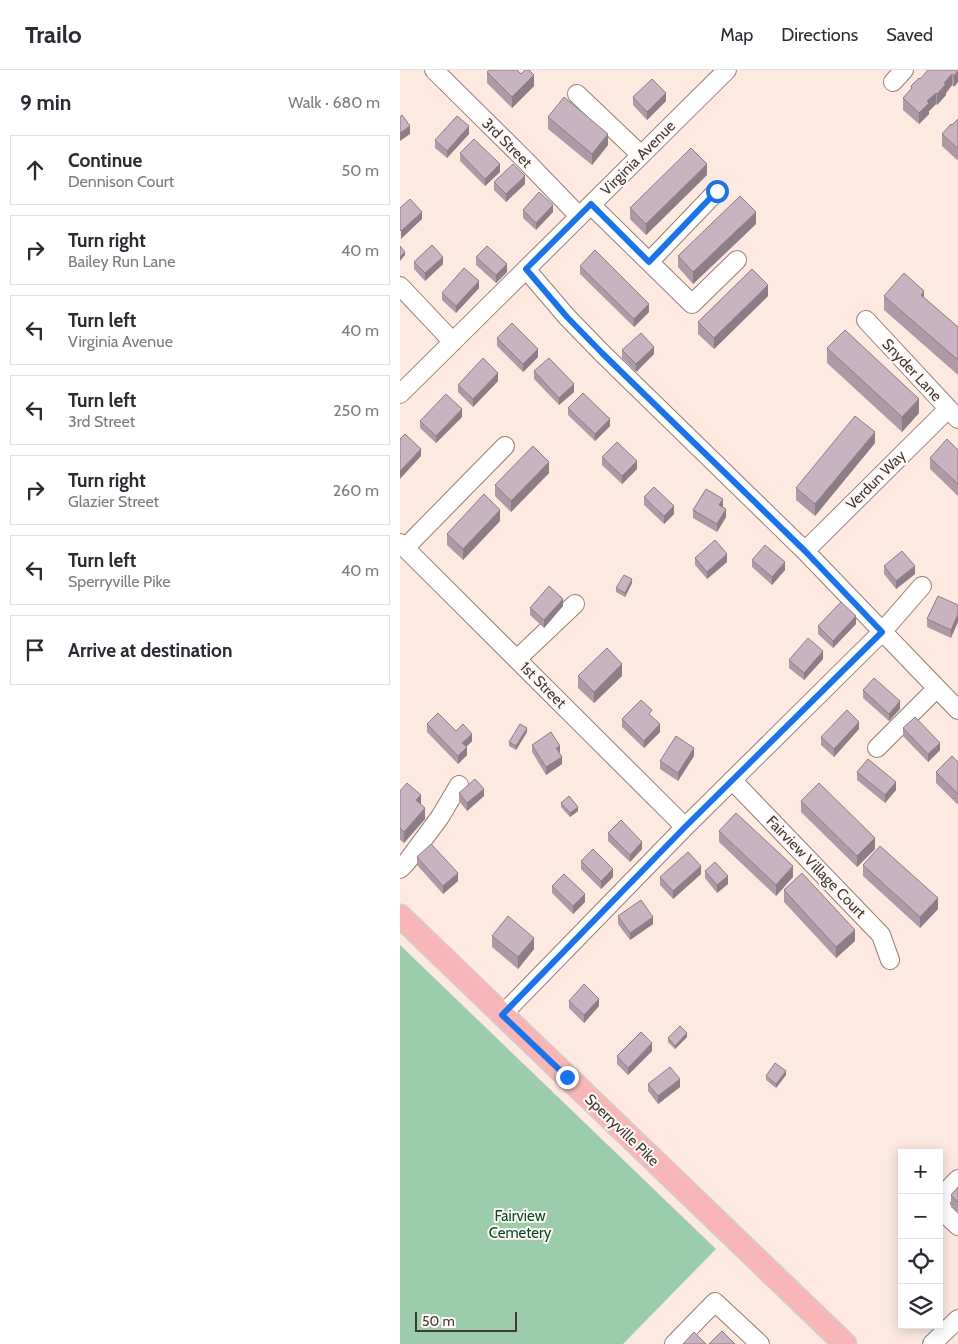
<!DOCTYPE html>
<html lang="en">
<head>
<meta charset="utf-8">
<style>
	body { margin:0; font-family:Cabin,sans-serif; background:#f7f7f7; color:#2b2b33 }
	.controls { position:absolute; right:15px; bottom:15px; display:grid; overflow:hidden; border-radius:0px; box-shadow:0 2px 12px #0003 }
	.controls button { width:45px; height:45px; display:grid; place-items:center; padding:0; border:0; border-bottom:1px solid #e1e1e2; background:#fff; color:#2b2b33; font:25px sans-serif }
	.scale { position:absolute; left:15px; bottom:12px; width:102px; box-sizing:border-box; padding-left:5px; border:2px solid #423834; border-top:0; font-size:14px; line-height:18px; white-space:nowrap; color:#423834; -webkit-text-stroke:4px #fffaf7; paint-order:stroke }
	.stop { position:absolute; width:15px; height:15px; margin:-11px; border:4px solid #1a73e8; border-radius:50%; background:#fff }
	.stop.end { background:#1a73e8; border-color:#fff; box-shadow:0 1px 5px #0008 }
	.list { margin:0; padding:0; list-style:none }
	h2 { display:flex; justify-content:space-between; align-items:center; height:65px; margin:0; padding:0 20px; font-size:21px }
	h2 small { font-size:16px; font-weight:400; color:#7c7c81 }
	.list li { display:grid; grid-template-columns:32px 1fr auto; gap:15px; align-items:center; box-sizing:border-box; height:70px; margin:0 10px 10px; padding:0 10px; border:1px solid #e1e1e2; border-radius:0px }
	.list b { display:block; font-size:19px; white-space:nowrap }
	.list p { margin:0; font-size:16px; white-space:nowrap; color:#7c7c81 }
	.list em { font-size:16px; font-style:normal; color:#7c7c81 }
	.icon { flex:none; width:28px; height:28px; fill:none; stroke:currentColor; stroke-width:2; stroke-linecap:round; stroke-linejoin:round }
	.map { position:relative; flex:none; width:558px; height:1274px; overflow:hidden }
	header { display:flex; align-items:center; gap:30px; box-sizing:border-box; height:70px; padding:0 25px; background:#fff; border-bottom:1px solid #e1e1e2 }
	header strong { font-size:24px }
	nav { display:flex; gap:28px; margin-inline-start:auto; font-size:18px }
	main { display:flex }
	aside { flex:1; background:#fff }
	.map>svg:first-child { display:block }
	.green { fill:#9ccdaa }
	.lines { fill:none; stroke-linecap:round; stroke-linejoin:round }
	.minor-casing { stroke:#957f75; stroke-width:20 }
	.major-casing { stroke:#d2cfce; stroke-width:25 }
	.minor { stroke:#fff; stroke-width:18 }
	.major { stroke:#f8b6b6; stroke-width:22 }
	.wall { fill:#ad9aa6 }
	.shaded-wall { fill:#8d7d87 }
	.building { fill:#c9b3c1; stroke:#8d7d87 }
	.route { stroke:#1a73e8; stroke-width:6 }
	.labels { text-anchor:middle; stroke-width:4; stroke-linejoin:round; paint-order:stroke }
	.street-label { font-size:15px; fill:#423834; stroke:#fffaf7 }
	.park-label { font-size:15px; fill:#084a27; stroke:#fffaf7 }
</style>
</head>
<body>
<header>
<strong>Trailo</strong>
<nav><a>Map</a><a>Directions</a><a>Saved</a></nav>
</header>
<main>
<aside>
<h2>9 min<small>Walk · 680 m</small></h2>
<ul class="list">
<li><svg class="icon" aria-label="ahead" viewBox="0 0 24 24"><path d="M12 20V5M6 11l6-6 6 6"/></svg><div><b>Continue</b><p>Dennison Court</p></div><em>50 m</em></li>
<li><svg class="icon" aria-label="right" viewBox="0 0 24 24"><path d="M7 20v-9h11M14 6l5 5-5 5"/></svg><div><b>Turn right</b><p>Bailey Run Lane</p></div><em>40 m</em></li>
<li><svg class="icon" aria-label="left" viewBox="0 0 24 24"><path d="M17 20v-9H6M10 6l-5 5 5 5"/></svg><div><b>Turn left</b><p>Virginia Avenue</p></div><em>40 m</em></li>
<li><svg class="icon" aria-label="left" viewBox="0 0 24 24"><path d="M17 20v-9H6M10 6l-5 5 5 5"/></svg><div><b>Turn left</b><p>3rd Street</p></div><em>250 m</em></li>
<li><svg class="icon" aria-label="right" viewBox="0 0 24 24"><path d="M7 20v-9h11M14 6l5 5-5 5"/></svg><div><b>Turn right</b><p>Glazier Street</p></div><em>260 m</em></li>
<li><svg class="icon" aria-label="left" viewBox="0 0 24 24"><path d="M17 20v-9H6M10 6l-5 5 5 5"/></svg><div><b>Turn left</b><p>Sperryville Pike</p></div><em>40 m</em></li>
<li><svg class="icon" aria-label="arrive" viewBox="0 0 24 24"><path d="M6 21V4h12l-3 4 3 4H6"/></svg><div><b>Arrive at destination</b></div></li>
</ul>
</aside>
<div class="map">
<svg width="558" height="1274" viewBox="0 0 558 1274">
	<rect width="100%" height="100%" fill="#fde9e0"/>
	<path class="green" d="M0 875 316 1179 223 1274H0Z"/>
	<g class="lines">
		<g class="minor-casing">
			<path id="minor" d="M34 0 125 90 179 146
				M493 12 504 0
				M177 24 241 85
				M191 135 292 234 337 190
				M249 192 317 121
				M126 199 167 247 202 283 405 481 558 640
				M0 216 53 272
				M466 250 558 349
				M0 324 327 0
				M0 473 285 757
				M5 478 105 376
				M405 481 548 339
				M117 589 175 534
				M477 678 537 618
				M332 710 481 865 490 890
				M0 799 6 793 40 747 59 715
				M102 945 285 757 482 562 522 516
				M558 1109C537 1130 534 1135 558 1156
				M274 1274 315 1232 360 1274
				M532 1274 558 1249"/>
		</g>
		<g class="major-casing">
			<path id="major" d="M0 846 445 1274"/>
		</g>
		<use href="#minor" class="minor"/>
		<use href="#major" class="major"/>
	</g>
	<path class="wall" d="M558 0 554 17 552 15 546 23V25L537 35 536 34 529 41V44L519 54 503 40V28L511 19V16L520 9Z
		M87 2 121 4 134 16 112 38 87 13Z
		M233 27 266 31 247 50 233 35Z
		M148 47 208 75 192 95 148 59Z
		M558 49V89L557 90 542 76V64L552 55Z
		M69 64 47 88 35 78V70Z
		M60 83 100 102 85 116 60 91Z
		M307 105 246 165 230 149V138Z
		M94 112 125 114 106 132 94 120Z
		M123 140 153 142 136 160 123 148Z
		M356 154 293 214 278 197V186Z
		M76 187 107 202 96 213 76 195Z
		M14 192 43 194 25 211 14 199Z
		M180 196 249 242 234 257 180 204Z
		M79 218 56 243 42 230V223Z
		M368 226 314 279 298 264V252Z
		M484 226 524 228 558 257V305L484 240Z
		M97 268 138 287 123 302 97 276Z
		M427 278 519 343 502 362 427 293Z
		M222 280 254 284 236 302 222 288Z
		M134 301 174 322 159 335 134 309Z
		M98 311 73 337 58 322V315Z
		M168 338 210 356 195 371 168 345Z
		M62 347 36 373 20 358V351Z
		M475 373 415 446 396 430V418Z
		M558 380V426L530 399V388Z
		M202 387 237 399 222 414 202 395Z
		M149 403 111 442 95 426V415Z
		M244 427 274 444 264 454 244 435Z
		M323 437 326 447 317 462 293 448V440Z
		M100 451 63 490 47 475V464Z
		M295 488 327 492 307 509 295 495Z
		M352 490 385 500 372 515 352 497Z
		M484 496 515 504 496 519 484 504Z
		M232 513 225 527 216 522V518Z
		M558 535 551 568 527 557V549Z
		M163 536 144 558 130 545V538Z
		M456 554 433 578 418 564V556Z
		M423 589 404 610 389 598V590Z
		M178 606H222L194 633 178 618Z
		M463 620 500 639 489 651 463 628Z
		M252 647 260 662 244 678 222 657V649Z
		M27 654 56 661 72 671 66 677 67 685 58 694 27 662Z
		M503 658 540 680 528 692 503 666Z
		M459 659 434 687 421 675V667Z
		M127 662 116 680 109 676V672Z
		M132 675 160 683 162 694 146 705 132 682Z
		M294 686 278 711 260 699V691Z
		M558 692V735L536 713V702Z
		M457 702 496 720 485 733 457 710Z
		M0 721 25 749 4 773 0 770Z
		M59 723 84 726 67 741 59 731Z
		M401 731 475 779 457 797 401 742Z
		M161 733 178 741 170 747 161 737Z
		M319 761 393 807 376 826 319 772Z
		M208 763 242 779 230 792 208 771Z
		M17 787 58 811 43 824 17 795Z
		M181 791 213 807 201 819 181 799Z
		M463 795 538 839 520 858 463 806Z
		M305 801 328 814 317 823 305 808Z
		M301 804 273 829 260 815V807Z
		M152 816 185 832 173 844 152 823Z
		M384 820 455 871 436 888 384 832Z
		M218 846 253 854 230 870 218 854Z
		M92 866 134 879 118 899 92 877Z
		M169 931 199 936 184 953 169 938Z
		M287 967 275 979 268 972V968Z
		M252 981 228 1005 217 994V986Z
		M386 1005 376 1018 366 1010V1006Z
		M248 1014 280 1017 258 1034 248 1021Z
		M558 1117V1143L551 1137V1125Z"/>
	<path class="shaded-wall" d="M558 1V12L554 17V6Z
		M552 4V15L546 23V25L537 35V24L544 13Z
		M134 5V16L112 38V27Z
		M266 23V31L247 50V42Z
		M536 23V34L529 41V44L519 54V43L527 31Z
		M10 56V64L0 71V63Z
		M69 56V64L47 88V81Z
		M208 64V75L192 95V84Z
		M100 94V102L85 116V109Z
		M307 94V105L246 165V154Z
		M125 106V114L106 132V124Z
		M153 135V142L136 160V153Z
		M22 142V149L1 169V161Z
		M356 142V154L293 214V202Z
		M5 182V185L0 191V187Z
		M43 187V194L25 211V203Z
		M107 194V202L96 213V205Z
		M79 211V218L56 243V236Z
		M368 215V226L314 279V268Z
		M524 221V235L521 225Z
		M249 234V242L234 257V249Z
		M254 277V284L236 302V294Z
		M138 279V287L123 302V294Z
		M98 303V311L73 337V329Z
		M174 314V322L159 335V328Z
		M519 329V343L502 362V347Z
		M62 339V347L36 373V366Z
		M210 349V356L195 371V364Z
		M475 362V373L415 446V434Z
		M21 379V386L0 409V401Z
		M237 391V399L222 414V406Z
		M149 392V403L111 442V431Z
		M323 429V437L319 443V435Z
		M274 436V444L264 454V446Z
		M326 439V447L317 462V454Z
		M100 440V451L63 490V479Z
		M327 484V492L307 509V502Z
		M385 492V500L372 515V507Z
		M515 496V504L496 519V511Z
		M232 509V513L225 527V523Z
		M163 529V536L144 558V550Z
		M558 544V552L551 568V560Z
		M456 546V554L433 578V571Z
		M423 581V589L404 610V603Z
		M222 594V606L194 633V622Z
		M500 631V639L489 651V644Z
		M459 652V659L434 687V679Z
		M260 654V662L244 678V671Z
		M127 658V662L116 680V676Z
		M72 664V671L62 681V673Z
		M540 673V680L528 692V684Z
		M160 676V683L156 678Z
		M67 677V685L58 694V686Z
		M294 678V686L278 711V703Z
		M162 687V694L146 705V697Z
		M496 712V720L485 733V725Z
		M84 719V726L67 741V733Z
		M21 725V736L16 730Z
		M178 737V741L170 747V743Z
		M25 738V749L4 773V762Z
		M475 768V779L457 797V786Z
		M242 772V779L230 792V785Z
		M301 796V804L273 829V821Z
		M393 796V807L376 826V815Z
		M213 799V807L201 819V811Z
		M58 803V811L43 824V816Z
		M328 806V814L317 823V815Z
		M185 824V832L173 844V836Z
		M538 828V839L520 858V847Z
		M253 847V854L230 870V863Z
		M455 860V871L436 888V877Z
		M134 868V879L118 899V887Z
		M199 929V936L184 953V945Z
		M287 963V967L275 979V976Z
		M252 973V981L228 1005V998Z
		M386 1001V1005L376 1018V1014Z
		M280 1009V1017L258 1034V1026Z"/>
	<path class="building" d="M89 0H117L121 4 125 0H129L134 5 112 27 87 2Z
		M528 0H558V1L554 6 552 4 544 13 546 14 537 24 536 23 527 31 529 33 519 43 503 28 512 18 511 16 519 8 520 9Z
		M252 9 266 23 247 42 233 27Z
		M164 27 208 64 192 84 148 47Z
		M2 45 10 56 0 63V47Z
		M57 46 69 56 47 81 35 70Z
		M558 49V78H557L542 64 551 54 552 55Z
		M74 69 100 94 85 109 60 83Z
		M291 78 307 94 246 154 230 138Z
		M113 94 125 106 106 124 94 112Z
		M139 122 153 135 136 153 123 140Z
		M340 126 356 142 293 202 278 186Z
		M10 129 22 142 1 161 0 160V138Z
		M32 175 43 187 25 203 14 192Z
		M0 176 5 182 0 187Z
		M87 176 107 194 96 205 76 187Z
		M195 180 249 234 234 249 180 196Z
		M64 198 79 211 56 236 42 223Z
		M352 199 368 215 314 268 298 252Z
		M504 203 524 221 521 225 558 257V290L484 226Z
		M112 253 138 279 123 294 97 268Z
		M445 260 519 329 502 347 427 278Z
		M241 263 254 277 236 294 222 280Z
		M83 288 98 303 73 329 58 315Z
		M149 288 174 314 159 328 134 301Z
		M183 323 210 349 195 364 168 338Z
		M46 324 62 339 36 366 20 351Z
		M455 346 475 362 415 434 396 418Z
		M5 364 21 379 0 401V369Z
		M547 369 558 380V414L530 388Z
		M217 372 237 391 222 406 202 387Z
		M133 376 149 392 111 431 95 415Z
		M254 417 274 436 264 446 244 427Z
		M306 419 323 429 319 435 326 439 317 454 293 440Z
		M84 424 100 440 63 479 47 464Z
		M315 470 327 484 307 502 295 488Z
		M365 475 385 492 372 507 352 490Z
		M502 481 515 496 496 511 484 496Z
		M224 505 232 509 225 523 216 518Z
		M149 516 163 529 144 550 130 538Z
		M538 526 558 535V544L551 560 527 549Z
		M441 532 456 546 433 571 418 556Z
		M408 568 423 581 404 603 389 590Z
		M207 578 222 594 194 622 178 606Z
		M474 608 500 631 489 644 463 620Z
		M241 630 252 640 249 644 260 654 244 671 222 649Z
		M447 640 459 652 434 679 421 667Z
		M38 643 56 661 63 654 72 664 62 673 67 677 58 686 27 654Z
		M515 647 540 673 528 684 503 658Z
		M120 654 127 658 116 676 109 672Z
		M151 662 160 676 156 678 162 687 146 697 132 675Z
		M276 666 294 678 278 703 260 691Z
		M552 686 558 692V724L536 702Z
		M468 689 496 712 485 725 457 702Z
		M75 709 84 719 67 733 59 723Z
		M7 713 21 725 16 730 25 738 4 762 0 758V721Z
		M419 713 475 768 457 786 401 731Z
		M169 726 178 737 170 743 161 733Z
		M336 743 393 796 376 815 319 761Z
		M221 750 242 772 230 785 208 763Z
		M31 774 58 803 43 816 17 787Z
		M480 776 538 828 520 847 463 795Z
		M193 779 213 799 201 811 181 791Z
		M288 782 301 796 273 821 260 807Z
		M315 792 328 806 317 815 305 801Z
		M402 803 455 860 436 877 384 820Z
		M164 804 185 824 173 836 152 816Z
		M241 830 253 847 230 863 218 846Z
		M108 846 134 868 118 887 92 866Z
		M184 914 199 929 184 945 169 931Z
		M280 956 287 963 275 976 268 968Z
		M241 962 252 973 228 998 217 986Z
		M375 993 386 1001 376 1014 366 1006Z
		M270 997 280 1009 258 1026 248 1014Z
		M558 1117V1132L551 1125Z
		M322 1261 335 1274H309Z
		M294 1262 306 1274H283Z"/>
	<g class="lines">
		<path class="route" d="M167 1007 102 945 285 757 482 562 405 481 202 283 167 247 126 199 191 134 249 192 317 121"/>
	</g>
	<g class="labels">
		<g class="street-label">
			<text transform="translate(107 73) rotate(45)" y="5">3rd Street</text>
			<text transform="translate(238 88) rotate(-45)" y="5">Virginia Avenue</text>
			<text transform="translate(512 300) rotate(47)" y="5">Snyder Lane</text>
			<text transform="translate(476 410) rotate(-45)" y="5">Verdun Way</text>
			<text transform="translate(143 615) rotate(45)" y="5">1st Street</text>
			<text transform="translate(416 797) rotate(46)" y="5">Fairview Village Court</text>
			<text transform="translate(222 1060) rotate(44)" y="5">Sperryville Pike</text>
		</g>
		<g class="park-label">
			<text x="120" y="1151">Fairview<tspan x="120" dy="17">Cemetery</tspan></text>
		</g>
	</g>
</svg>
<div class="controls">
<button>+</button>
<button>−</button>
<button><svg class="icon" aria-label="locate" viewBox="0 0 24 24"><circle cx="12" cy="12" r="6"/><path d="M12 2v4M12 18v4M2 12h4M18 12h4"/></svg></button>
<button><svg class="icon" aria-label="layers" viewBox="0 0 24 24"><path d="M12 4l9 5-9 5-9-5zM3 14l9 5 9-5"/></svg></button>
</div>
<div class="scale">50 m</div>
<div class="stop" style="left:317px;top:121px"></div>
<div class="stop end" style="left:167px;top:1007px"></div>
</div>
</main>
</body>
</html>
